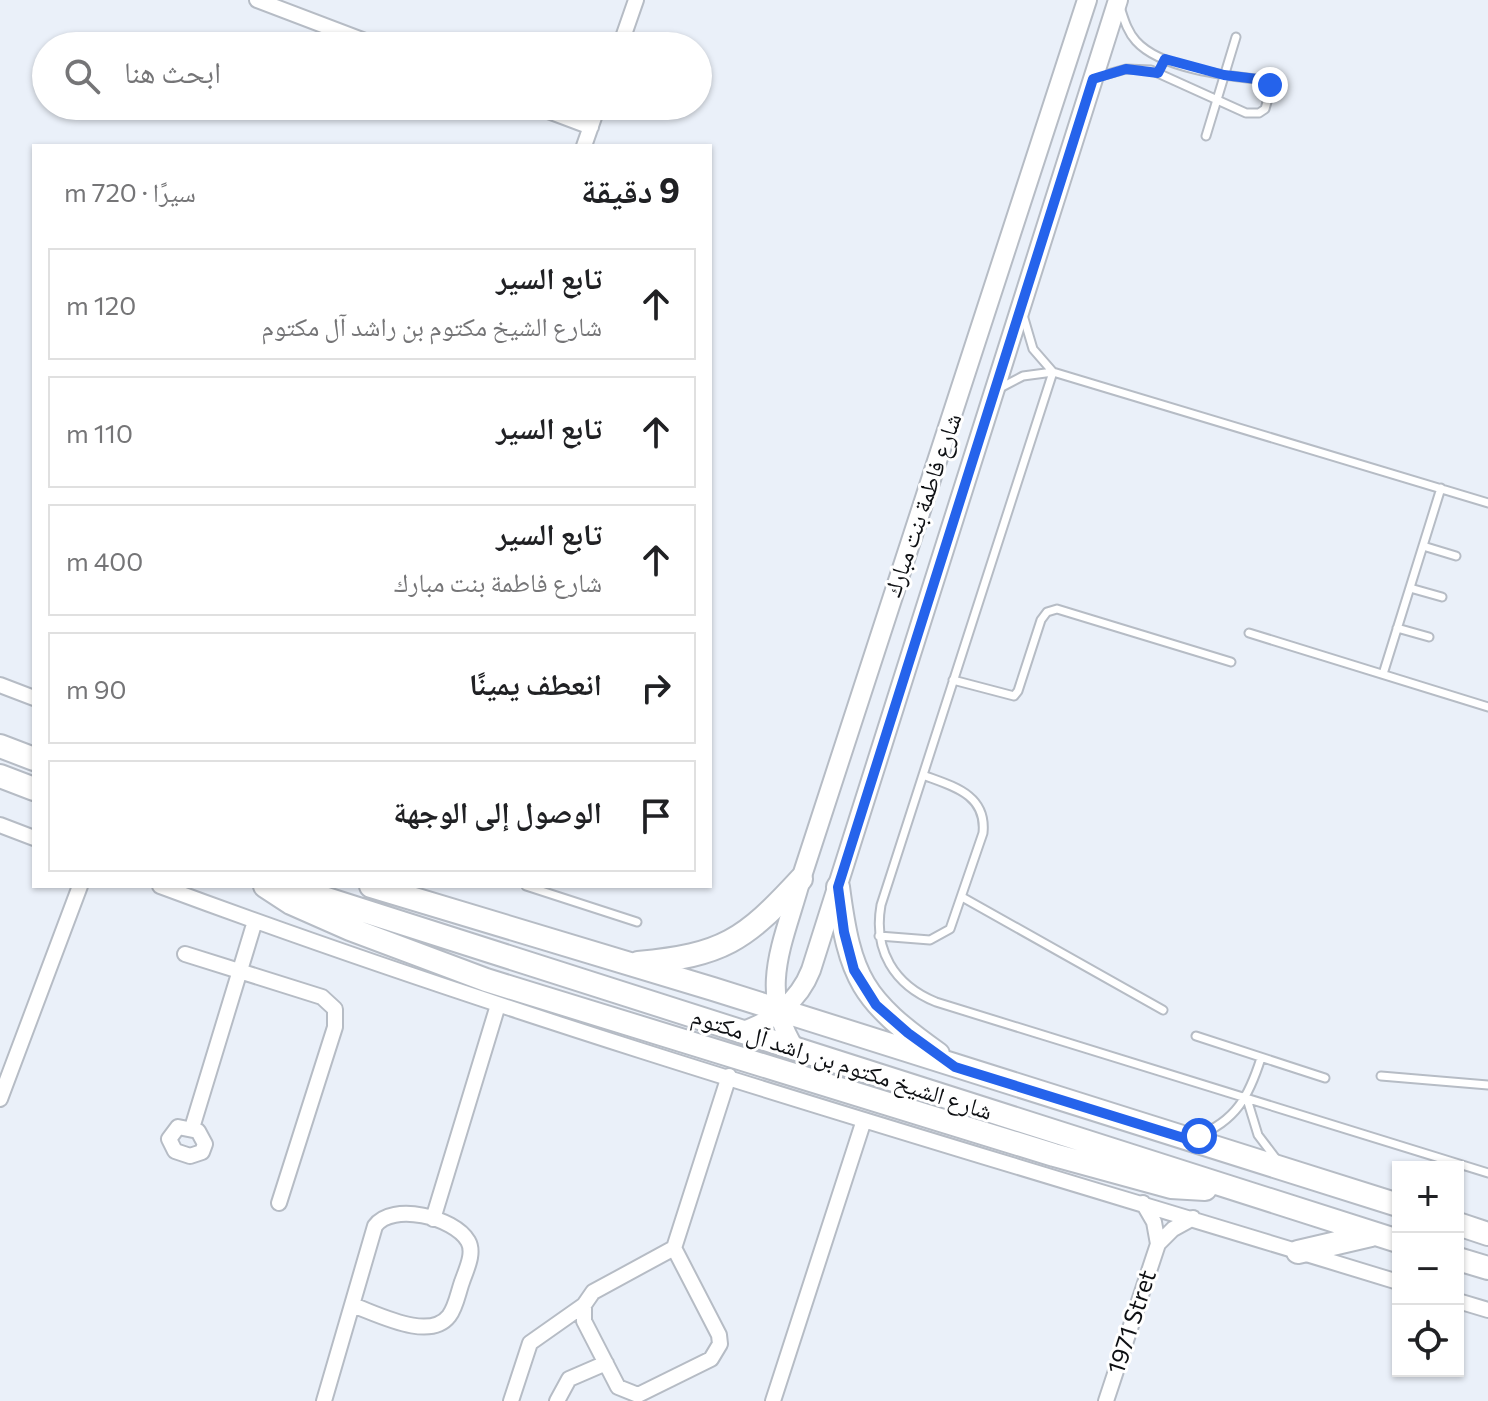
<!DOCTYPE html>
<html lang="ar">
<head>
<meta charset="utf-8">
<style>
	body { margin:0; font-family:Commissioner,"Noto Naskh Arabic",sans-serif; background:#f6f6f6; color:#202124; direction:rtl }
	.controls { position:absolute; right:24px; bottom:24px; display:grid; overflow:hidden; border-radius:0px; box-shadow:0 2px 6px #0004 }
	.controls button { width:72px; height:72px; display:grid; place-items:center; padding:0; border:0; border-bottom:2px solid #e0e0e0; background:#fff; color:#202124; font:40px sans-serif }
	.stop { position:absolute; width:24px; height:24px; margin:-18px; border:6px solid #2563eb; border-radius:50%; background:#fff }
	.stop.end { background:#2563eb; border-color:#fff; box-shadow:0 2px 8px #0008 }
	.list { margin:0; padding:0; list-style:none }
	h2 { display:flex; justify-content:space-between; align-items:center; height:104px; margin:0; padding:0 32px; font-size:34px }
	h2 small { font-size:26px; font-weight:400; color:#757577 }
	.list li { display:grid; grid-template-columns:52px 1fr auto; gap:24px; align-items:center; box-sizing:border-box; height:112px; margin:0 16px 16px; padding:0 16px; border:2px solid #e0e0e0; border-radius:0px }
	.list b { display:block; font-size:30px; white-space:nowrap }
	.list p { margin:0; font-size:26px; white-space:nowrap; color:#757577 }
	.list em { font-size:26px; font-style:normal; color:#757577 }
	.icon { flex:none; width:44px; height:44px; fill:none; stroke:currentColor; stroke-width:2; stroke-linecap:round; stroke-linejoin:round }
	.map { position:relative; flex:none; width:1488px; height:1401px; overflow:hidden; direction:ltr }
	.search { position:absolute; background:#fff; box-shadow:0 2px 6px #0004; left:32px; top:32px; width:680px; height:88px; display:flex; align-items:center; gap:20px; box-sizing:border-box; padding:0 28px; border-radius:44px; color:#757577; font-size:30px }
	.panel { position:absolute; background:#fff; box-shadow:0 2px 6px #0004; left:32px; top:144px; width:680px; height:744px; border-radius:0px; direction:rtl }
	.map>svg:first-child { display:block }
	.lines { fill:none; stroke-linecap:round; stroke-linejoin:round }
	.service-casing { stroke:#b6bcc5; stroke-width:11 }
	.minor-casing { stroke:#b6bcc5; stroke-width:18 }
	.tertiary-casing { stroke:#b6bcc5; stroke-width:22 }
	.primary-casing { stroke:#b6bcc5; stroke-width:26 }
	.service { stroke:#fff; stroke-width:7 }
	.minor { stroke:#fff; stroke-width:14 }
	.tertiary { stroke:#fff; stroke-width:18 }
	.primary { stroke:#fff; stroke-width:22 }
	.route { stroke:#2563eb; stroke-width:10 }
	.labels { text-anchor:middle; stroke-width:6; stroke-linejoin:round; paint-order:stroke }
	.street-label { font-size:24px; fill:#0e1013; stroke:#fff }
</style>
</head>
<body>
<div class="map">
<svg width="1488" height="1401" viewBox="0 0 1488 1401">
	<rect width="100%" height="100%" fill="#eaf0f9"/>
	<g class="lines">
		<g class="service-casing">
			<path id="service" d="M1097 77 1126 69 1151 70 1246 113H1259L1265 109 1271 88 1265 80C1228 76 1161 69 1136 41 1127 31 1124 19 1120 7
				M1206 136 1236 37
				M1023 315 1033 349 1053 372
				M1053 372 881 905C873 950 894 985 936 1002L1488 1173
				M1000 388 1023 376 1053 372 1488 503
				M1423 546 1456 556
				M1410 588 1442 597
				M1397 628 1429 637
				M1249 633 1488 707
				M1383 674 1441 488
				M953 680 1014 696 1018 691 1041 620 1047 612 1057 609 1231 662
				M526 886 637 922
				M962 897 1163 1010
				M879 936 930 940 950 929 983 833C987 794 952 786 923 775
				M1196 1036 1325 1078
				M1381 1076 1488 1085
				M1247 1099 1258 1135 1277 1160
				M1197 1136C1236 1121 1249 1096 1261 1058"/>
		</g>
		<g class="minor-casing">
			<path id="minor" d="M257 0 378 46
				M620 46 636 0
				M535 106 591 127
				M584 146 598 106
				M0 685 34 698
				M0 825 34 838
				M160 886C566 1037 984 1155 1398 1282
				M185 954 322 997 335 1009V1027L279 1203
				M0 1099 80 886
				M178 1127 198 1131 205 1144 202 1152 190 1156 175 1151 169 1139Z
				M192 1128 255 921
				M433 1219 498 1005
				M1158 1244 1173 1229 1193 1218
				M674 1248 719 1335 720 1344 711 1359 638 1395 618 1387 584 1321V1305L593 1292Z
				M674 1248 729 1076
				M1458 1301 1488 1310
				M324 1401 375 1226C392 1202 454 1217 468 1241 475 1253 466 1270 462 1282 458 1293 456 1307 449 1316 429 1342 376 1313 352 1305
				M511 1401 530 1343 584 1305
				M557 1401 569 1379 606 1363
				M773 1401 864 1120
				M1106 1401 1158 1244 1154 1222 1143 1203"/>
		</g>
		<g class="tertiary-casing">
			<path id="tertiary" d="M740 1032C772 1022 799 1001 811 970L1118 0
				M795 1049C757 989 784 942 801 879L1087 0"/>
		</g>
		<g class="primary-casing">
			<path id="primary" d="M0 746 34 759
				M0 776 34 789
				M265 886 291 903 350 929 486 980 1054 1155 1171 1187 1205 1189
				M286 886 1398 1241
				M371 886 713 989 1398 1205
				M838 887C850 979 862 1000 938 1054
				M638 963C723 955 744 941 801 879
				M1458 1224 1488 1234
				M1298 1252 1371 1235
				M1458 1259 1488 1268"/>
		</g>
		<use href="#service" class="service"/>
		<use href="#minor" class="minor"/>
		<use href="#tertiary" class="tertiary"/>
		<use href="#primary" class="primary"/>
	</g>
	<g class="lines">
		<path class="route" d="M1199 1136 1187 1139 955 1067 908 1033 876 1005 854 970 844 932 838 887 1093 79 1126 69 1158 73 1165 59 1224 75 1265 80 1270 85"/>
	</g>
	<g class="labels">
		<g class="street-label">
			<text transform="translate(923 505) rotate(-71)" y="8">شارع فاطمة بنت مبارك</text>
			<text transform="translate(842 1064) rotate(18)" y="8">شارع الشيخ مكتوم بن راشد آل مكتوم</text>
			<text transform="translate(1132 1322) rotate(-72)" y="8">1971 Stret</text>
		</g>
	</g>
</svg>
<div class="controls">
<button>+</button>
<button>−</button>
<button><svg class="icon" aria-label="locate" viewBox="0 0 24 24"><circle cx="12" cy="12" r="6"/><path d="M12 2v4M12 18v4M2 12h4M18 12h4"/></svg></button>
</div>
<div class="stop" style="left:1199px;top:1136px"></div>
<div class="stop end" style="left:1270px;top:85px"></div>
<div class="search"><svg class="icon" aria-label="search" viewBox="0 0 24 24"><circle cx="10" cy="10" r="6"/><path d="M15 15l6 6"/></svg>ابحث هنا</div>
<section class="panel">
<h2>9 دقيقة<small>سيرًا · 720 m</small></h2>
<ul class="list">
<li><svg class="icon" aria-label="ahead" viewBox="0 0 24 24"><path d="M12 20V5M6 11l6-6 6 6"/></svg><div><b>تابع السير</b><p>شارع الشيخ مكتوم بن راشد آل مكتوم</p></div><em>120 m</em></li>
<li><svg class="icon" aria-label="ahead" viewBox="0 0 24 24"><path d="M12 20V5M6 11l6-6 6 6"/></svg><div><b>تابع السير</b></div><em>110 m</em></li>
<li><svg class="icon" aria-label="ahead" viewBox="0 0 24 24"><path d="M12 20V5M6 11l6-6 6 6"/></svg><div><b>تابع السير</b><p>شارع فاطمة بنت مبارك</p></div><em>400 m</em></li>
<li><svg class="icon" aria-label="right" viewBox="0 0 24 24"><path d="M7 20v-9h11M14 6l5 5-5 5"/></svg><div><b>انعطف يمينًا</b></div><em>90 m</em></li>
<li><svg class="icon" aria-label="arrive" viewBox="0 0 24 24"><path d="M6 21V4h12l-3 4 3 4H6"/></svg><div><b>الوصول إلى الوجهة</b></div></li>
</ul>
</section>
</div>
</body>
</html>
